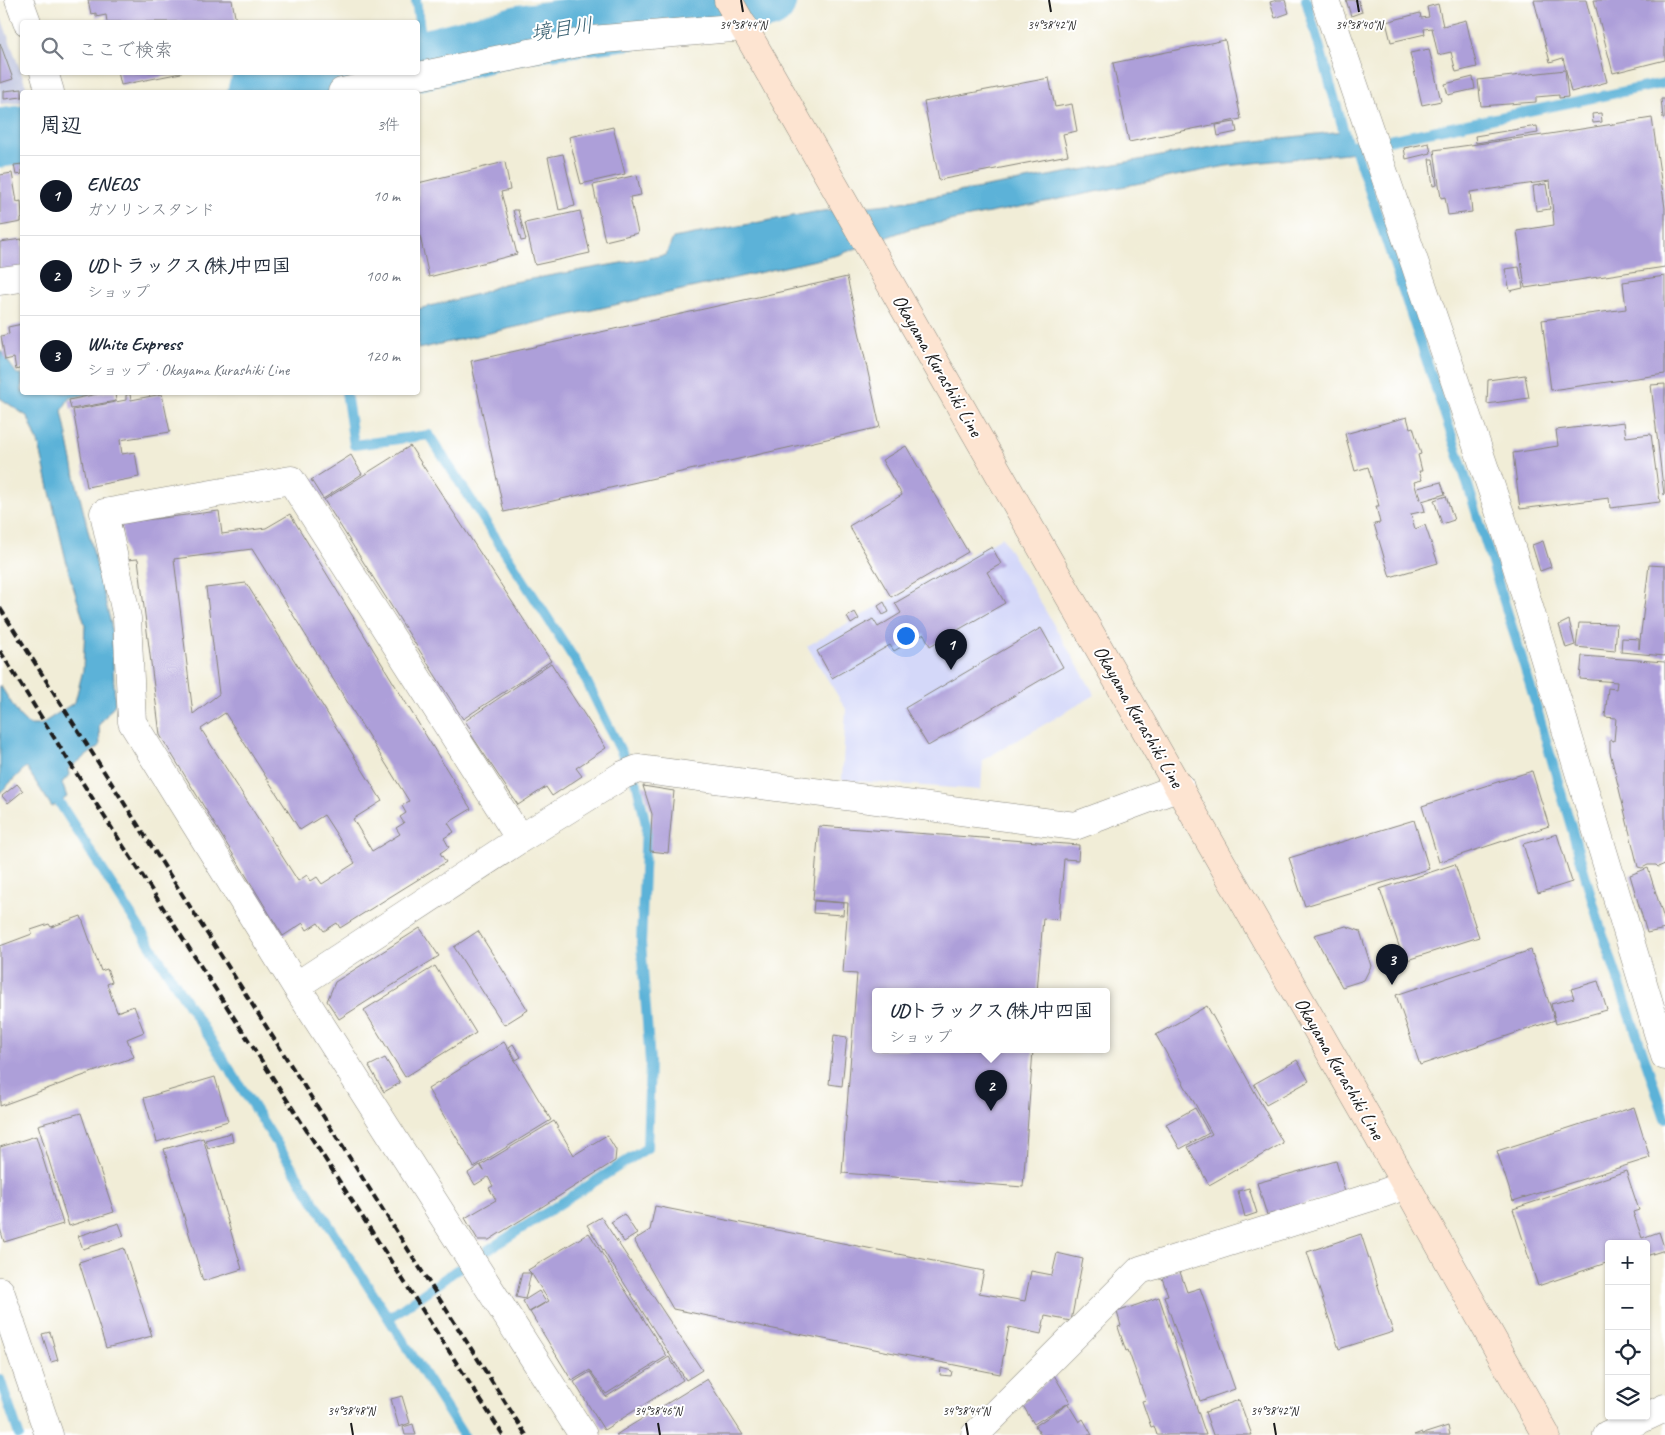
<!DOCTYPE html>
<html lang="ja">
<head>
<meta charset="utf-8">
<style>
	body { margin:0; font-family:Caveat,"Klee One",sans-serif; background:#f2f2f3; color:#1f2937 }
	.controls { position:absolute; right:15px; bottom:15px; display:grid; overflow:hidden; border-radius:5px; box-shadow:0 1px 4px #0004 }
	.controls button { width:45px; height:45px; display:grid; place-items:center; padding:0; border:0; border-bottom:1px solid #e0e1e3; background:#fff; color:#1f2937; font:25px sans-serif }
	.you { position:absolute; left:905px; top:635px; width:18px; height:18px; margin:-12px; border:4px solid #fff; border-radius:50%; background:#1a73e8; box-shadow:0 0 0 8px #1a73e833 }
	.badge { display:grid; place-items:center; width:32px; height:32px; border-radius:50%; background:#111827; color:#fff; font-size:16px; font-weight:700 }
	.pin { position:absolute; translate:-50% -41px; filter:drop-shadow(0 1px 2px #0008) }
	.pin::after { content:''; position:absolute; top:26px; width:18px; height:15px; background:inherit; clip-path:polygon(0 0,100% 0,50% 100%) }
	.popup { position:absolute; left:872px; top:988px; width:238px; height:65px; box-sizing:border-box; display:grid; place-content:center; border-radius:5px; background:#fff; filter:drop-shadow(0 1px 4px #0005); font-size:16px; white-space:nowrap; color:#747a83 }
	.popup b { font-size:19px; color:#1f2937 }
	.popup::after { content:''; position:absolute; left:50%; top:100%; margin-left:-10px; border:10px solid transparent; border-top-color:#fff }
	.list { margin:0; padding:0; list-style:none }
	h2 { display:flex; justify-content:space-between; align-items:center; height:65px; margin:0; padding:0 20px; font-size:21px }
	h2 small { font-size:16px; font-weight:400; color:#747a83 }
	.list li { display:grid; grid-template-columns:32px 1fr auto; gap:15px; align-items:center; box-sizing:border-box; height:80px; padding:0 20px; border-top:1px solid #e0e1e3 }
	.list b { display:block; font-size:19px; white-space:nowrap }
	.list p { margin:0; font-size:16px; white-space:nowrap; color:#747a83 }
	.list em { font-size:16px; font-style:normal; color:#747a83 }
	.icon { flex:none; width:28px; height:28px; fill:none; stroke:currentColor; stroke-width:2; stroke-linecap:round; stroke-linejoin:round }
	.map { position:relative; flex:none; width:1665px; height:1435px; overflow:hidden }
	.search { position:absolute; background:#fff; box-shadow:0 1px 4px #0004; left:20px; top:20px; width:400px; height:55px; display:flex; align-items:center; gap:12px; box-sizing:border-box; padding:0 18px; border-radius:5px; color:#747a83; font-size:19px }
	.panel { position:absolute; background:#fff; box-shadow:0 1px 4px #0004; left:20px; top:90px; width:400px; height:305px; border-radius:5px }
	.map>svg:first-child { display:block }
	.built { fill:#d4d8f9 }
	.industrial { fill:#bdc3de }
	.water { fill:#5cb2d8; stroke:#3c677a }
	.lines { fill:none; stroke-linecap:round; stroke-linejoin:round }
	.stream { stroke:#5cb2d8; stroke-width:10 }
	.river { stroke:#5cb2d8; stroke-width:59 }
	.building { fill:#ad9fd9; fill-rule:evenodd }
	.street-casing { stroke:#86847a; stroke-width:29 }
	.secondary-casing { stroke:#86847a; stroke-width:29 }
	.street { stroke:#fff; stroke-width:28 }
	.secondary { stroke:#fde4d1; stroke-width:28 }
	.rail { stroke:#1c1c1c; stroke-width:4; stroke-dasharray:8 4; stroke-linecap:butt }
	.ticks { fill:none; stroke:#1c1c1c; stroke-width:2 }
	.labels { text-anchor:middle; stroke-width:4; stroke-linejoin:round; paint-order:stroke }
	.street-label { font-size:20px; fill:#1c1c1c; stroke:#fff }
	.water-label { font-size:21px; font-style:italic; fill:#396071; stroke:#fff }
	.ticks-label { font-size:12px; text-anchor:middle; fill:#1c1c1c; stroke:#fff; stroke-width:4; stroke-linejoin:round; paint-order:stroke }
</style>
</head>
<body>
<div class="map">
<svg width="1665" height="1435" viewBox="0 0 1665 1435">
	<rect width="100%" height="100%" fill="#fff"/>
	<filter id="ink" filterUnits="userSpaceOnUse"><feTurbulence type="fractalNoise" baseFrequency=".02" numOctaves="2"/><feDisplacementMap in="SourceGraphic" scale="10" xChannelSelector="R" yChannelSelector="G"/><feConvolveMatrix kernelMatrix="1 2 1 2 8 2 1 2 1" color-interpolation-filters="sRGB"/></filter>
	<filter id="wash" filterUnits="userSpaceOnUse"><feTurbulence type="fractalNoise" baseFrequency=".0096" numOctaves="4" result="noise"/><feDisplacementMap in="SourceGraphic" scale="20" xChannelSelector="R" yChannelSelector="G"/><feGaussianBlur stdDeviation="1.12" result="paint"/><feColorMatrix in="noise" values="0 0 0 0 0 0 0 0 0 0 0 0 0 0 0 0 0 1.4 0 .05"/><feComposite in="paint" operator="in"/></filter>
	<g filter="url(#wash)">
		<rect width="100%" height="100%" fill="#f1edd7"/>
		<path class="built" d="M1002 537 1095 695 983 760 981 790 842 780 846 709 807 646Z"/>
		<path class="industrial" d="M0 14 28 92H22V103L0 104Z"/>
		<path class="water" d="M1343 131 1348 146 1354 145 1356 152 1226 166 909 229 838 255 418 349V309L478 294 503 284 666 255 673 238 815 212 896 203 1223 145Z
			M0 350 17 374H22V392L95 393 69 398 62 411 76 481 111 624 115 704 99 725 100 746 68 769 69 775 62 783 67 797 52 807 26 767 0 793V685L19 715 29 725H40L75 702 83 670 85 625 69 573 39 445 28 417 0 398Z"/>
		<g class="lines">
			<path class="stream" d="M416 0 424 59
				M1306 0 1348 146
				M1354 145 1460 460 1530 685 1599 923 1665 1118
				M1336 147 1389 140 1665 83
				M346 392 354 445 429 435 580 668 637 784 646 825 641 943 650 1062 647 1148 488 1250
				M52 791 463 1435
				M389 1318 458 1269
				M0 1379 19 1435"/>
			<path class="river" d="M418 61 522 34 694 12 767 0
				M257 92 358 72
				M0 138 22 135"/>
		</g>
		<g id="blocks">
			<path class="building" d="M88 0H232L236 22H107L106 15 96 17V13L91 14Z
				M1277 0H1285L1289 13 1275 18 1270 2Z
				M1346 0H1358L1362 12 1351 16Z
				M1534 0H1586L1607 82 1571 92 1563 58 1550 62Z
				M1594 0H1665V60L1613 73Z
				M1438 4 1443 26 1466 20 1477 67 1456 72 1451 52 1438 55 1432 28 1424 29 1425 34 1391 42 1386 22 1420 13 1421 18 1429 17 1427 7Z
				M1225 40 1241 119 1129 142 1113 63Z
				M0 43 13 79 0 83Z
				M1429 49 1441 101 1422 105 1410 53Z
				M1565 70 1568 97 1559 98V95L1536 97V102L1481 106 1478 80Z
				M118 72H181V73L121 85Z
				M1473 77 1475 89 1448 95 1445 84Z
				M1049 78 1055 107 1072 104 1077 131 1063 134 1068 155 939 180 924 102Z
				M22 89V97L4 99V91Z
				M1661 99H1665V118H1663Z
				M1601 113 1602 122 1593 123 1592 114Z
				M1652 118 1665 208V267L1525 288 1517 231 1554 225 1550 181 1470 192 1472 212 1448 215 1445 197 1441 198 1434 150 1543 135Z
				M1235 122 1237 132 1218 136 1216 125Z
				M1537 126 1538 133 1476 143 1475 136Z
				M613 127 625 174 581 184 569 137Z
				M1429 143 1431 153 1406 159 1404 148Z
				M563 154 575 206 559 210 548 157Z
				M1429 159H1433L1437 185 1433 186Z
				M505 162 510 190 501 192 517 254 429 277 418 227V183Z
				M22 164V174L16 175 14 165Z
				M12 173 17 202 21 201 22 218 21 219V222L0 226V175Z
				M637 175 641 195 630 197 638 233 605 241 593 185Z
				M1546 184 1550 209 1536 211 1533 186Z
				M513 210H518L526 240 521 241Z
				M580 211 590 253 535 265 525 223Z
				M22 239V282L0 285V242Z
				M1519 267 1523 288 1510 291 1505 269Z
				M1665 276V374L1551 390 1542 320 1626 309 1623 282Z
				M847 277 880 427 504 512 471 361Z
				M22 324V368L16 370 14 358 5 360 1 336 9 334 8 327Z
				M1525 375 1529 398 1487 404 1488 380Z
				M1665 384V494L1664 495 1651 385Z
				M106 392H115L116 401 71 409 69 400Z
				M130 394 131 400 162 394 170 432 120 440 122 454 135 452 139 477 87 487 73 410 126 400V395Z
				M1407 417 1410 428 1413 427 1421 454 1418 455 1422 471H1419L1422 480 1414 482 1419 499H1421L1418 488 1441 482 1445 494 1422 501 1425 511 1411 514 1415 529 1425 525 1438 563 1390 577 1374 524 1380 523 1376 506H1379L1368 467 1355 471 1345 434Z
				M1624 422 1626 437 1651 434 1660 502 1610 508 1609 498 1520 509 1513 453 1558 446 1556 430Z
				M410 446 551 661 463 719 324 500Z
				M906 446 968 552 891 597 849 526 902 495 882 460Z
				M351 455 362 474 323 499 311 480Z
				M1446 496 1454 520 1442 524 1434 500Z
				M219 511 222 534 266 528 290 514 471 809 448 823 454 832 444 838 449 847 440 853 446 862 340 928 337 923 324 931 318 923 307 930 303 923 283 936 160 735 138 559 126 560 121 523ZM252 549 409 801 402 806 406 813 400 817 404 823 396 828 400 834 372 851 353 819 382 801 246 583 206 588 219 694 193 714 174 559ZM225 713 300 830 324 815 355 863 322 884 317 877 311 881 307 875 298 881 201 729Z
				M1543 541 1551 567 1540 571 1532 545Z
				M992 547 1001 564 987 572 1005 603 930 646 924 634 894 651 890 645 832 678 817 651 873 619 878 627 901 613 895 603Z
				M1649 565 1665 566V656L1621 652 1622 638 1639 639V649Z
				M884 602 889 612 883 615 878 606Z
				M855 612 859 619 851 624 847 617Z
				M1569 620 1575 645 1566 648 1559 625Z
				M1579 623 1617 624 1615 651 1576 647Z
				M1041 628 1063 667 928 746 905 708Z
				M1582 656 1665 662V864L1658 867 1656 865H1648L1642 868 1638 867 1610 752V740L1614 741 1616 718 1605 717 1608 688 1616 689 1617 682 1580 679Z
				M551 663 606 748 576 768 582 776 552 796 546 787 518 805 470 733 472 731 465 721Z
				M1532 771 1549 826 1439 862 1422 806Z
				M17 784 23 791 8 803 2 796Z
				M643 786 674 791 668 853 650 851 652 814Z
				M1414 820 1429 869 1305 906 1289 858Z
				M819 826 1079 845 1078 860 1064 859 1059 920 1043 918 1037 992H876V1050H1033L1023 1187 842 1173 857 974 843 973 848 903 813 900Z
				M1557 834 1572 882 1538 893 1523 844Z
				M1455 864 1479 937 1404 961 1380 889Z
				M1648 868 1665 922V929L1647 933 1630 875Z
				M814 901 844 903 843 915 813 913Z
				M81 916 101 971 107 969 112 982 107 984 117 1012 134 1006 144 1032 127 1039 134 1057 0 1106V946L32 934 31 930 49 924 51 927Z
				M1346 926 1360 931 1371 966 1364 980 1342 987 1314 935Z
				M420 928 439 956 339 1019 327 1001 335 982Z
				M478 931 528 1010 504 1025 454 947Z
				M1531 950 1555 1020 1420 1065 1396 995Z
				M435 966 476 1033 405 1077 364 1010Z
				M1598 981 1607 1010 1556 1024 1551 1004 1574 998 1571 989Z
				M1207 1006 1283 1143 1209 1185 1188 1147 1212 1134 1156 1035Z
				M834 1035 847 1037 842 1086 829 1084Z
				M504 1042 551 1120 474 1167 428 1089Z
				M513 1044 521 1057 516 1060 509 1047Z
				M385 1058 400 1083 384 1092 369 1066Z
				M1297 1060 1309 1081 1266 1105 1254 1084Z
				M215 1077 228 1121 157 1142 144 1098Z
				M1634 1107 1650 1158 1513 1201 1497 1151Z
				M1195 1108 1209 1133 1180 1149 1166 1124Z
				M81 1113 114 1212 69 1226 38 1125Z
				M554 1121 574 1155 607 1135 616 1150 615 1161 489 1240H478L465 1218 496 1200 489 1188 493 1186 488 1177 475 1185 468 1173 480 1165 484 1171 481 1165Z
				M231 1133 233 1142 208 1148 205 1140Z
				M36 1136 63 1224 4 1242 0 1228V1147Z
				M203 1138 242 1269 203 1281 164 1149Z
				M1336 1161 1345 1192 1267 1215 1257 1183Z
				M1626 1171 1639 1210 1633 1212 1642 1238 1659 1232 1665 1250 1646 1256V1244H1609V1262L1538 1286 1513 1209Z
				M1249 1188 1257 1213 1245 1217 1238 1191Z
				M655 1206 984 1271 979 1293 1025 1301 1031 1271 1052 1275 1057 1253 1083 1259 1071 1321 1045 1316 1041 1334 1009 1327 1000 1374 673 1309 634 1240 650 1230Z
				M624 1214 637 1234 624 1242 611 1222Z
				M601 1217 702 1370 686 1380 587 1225Z
				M119 1223 124 1236 83 1249 78 1236Z
				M589 1233 667 1356 606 1394 590 1370 572 1381 530 1312 549 1301 531 1273 525 1299 516 1297 522 1273H531L528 1270Z
				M1361 1234 1393 1332 1339 1349 1307 1252Z
				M124 1248 152 1336 106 1348 79 1262Z
				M1179 1269 1187 1292 1200 1288 1235 1389 1200 1401 1164 1296 1168 1295 1161 1275Z
				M539 1291 546 1302 529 1312 523 1301Z
				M1159 1297 1206 1435H1157L1154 1426 1151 1427 1142 1401 1146 1400 1128 1350 1126 1351 1118 1327 1121 1326 1117 1312Z
				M50 1332 58 1360 51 1362 42 1334Z
				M669 1357 683 1380 604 1430 574 1382 590 1372 606 1397Z
				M941 1368 952 1371 951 1376 940 1375Z
				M1054 1375 1070 1402 1034 1424 1022 1404Z
				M707 1379 743 1435H616L622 1431Z
				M402 1396 410 1423 399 1427 391 1399Z
				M1239 1400 1252 1435H1213L1205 1412Z
				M1068 1404 1079 1422 1083 1419 1092 1435H1041L1035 1426Z
				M413 1424 416 1435H405L403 1427Z
				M1448 1426 1450 1435H1414L1422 1432 1423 1434Z"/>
		</g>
	</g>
	<g filter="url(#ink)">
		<use href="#blocks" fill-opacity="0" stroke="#86847a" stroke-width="1"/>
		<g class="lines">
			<g class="street-casing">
				<path id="street" d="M19 0 27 22
					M1325 0 1506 531 1665 1056
					M44 72 50 92
					M342 92 592 40 744 27
					M0 281 22 278
					M520 839 291 480 104 513 127 618 132 722 296 986 583 1435
					M296 986 520 839 623 775 638 769 1075 826 1180 787
					M0 1291 49 1435
					M975 1435 1140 1270 1381 1194 1406 1185
					M1607 1435 1665 1408"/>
			</g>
			<g class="secondary-casing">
				<path id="secondary" d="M728 0 1406 1185 1546 1435"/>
			</g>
			<use href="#street" class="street"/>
			<use href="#secondary" class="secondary"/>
			<path class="rail" d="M0 608 526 1435
				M0 651 73 768 503 1435"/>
		</g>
	</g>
	<path class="ticks" d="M741 0 743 12M1049 0 1051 12M1357 0 1359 12M351 1423 353 1435M658 1423 660 1435M966 1423 968 1435M1274 1423 1276 1435"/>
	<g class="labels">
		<g class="street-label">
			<text transform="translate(938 365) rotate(60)" y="7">Okayama Kurashiki Line</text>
			<text transform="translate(1139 716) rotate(60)" y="7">Okayama Kurashiki Line</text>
			<text transform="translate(1340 1068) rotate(60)" y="7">Okayama Kurashiki Line</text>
		</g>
		<g class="water-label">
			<text transform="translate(562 29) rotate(-8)" y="7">境目川</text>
		</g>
	</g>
	<g class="ticks-label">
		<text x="743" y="29">34°38'44"N</text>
		<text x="1051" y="29">34°38'42"N</text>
		<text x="1359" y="29">34°38'40"N</text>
		<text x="351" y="1415">34°38'48"N</text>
		<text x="658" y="1415">34°38'46"N</text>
		<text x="966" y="1415">34°38'44"N</text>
		<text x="1274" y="1415">34°38'42"N</text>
	</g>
</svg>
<div class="controls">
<button>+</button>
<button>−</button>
<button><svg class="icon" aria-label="locate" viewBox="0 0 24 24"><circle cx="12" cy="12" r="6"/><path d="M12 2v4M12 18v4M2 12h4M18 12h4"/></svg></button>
<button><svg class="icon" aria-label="layers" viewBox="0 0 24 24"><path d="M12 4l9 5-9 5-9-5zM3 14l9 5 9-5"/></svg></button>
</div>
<div class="you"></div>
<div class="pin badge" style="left:951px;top:670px">1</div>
<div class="pin badge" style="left:991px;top:1111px">2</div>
<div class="popup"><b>UDトラックス(株)中四国</b>ショップ</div>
<div class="pin badge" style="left:1392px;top:985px">3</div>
<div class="search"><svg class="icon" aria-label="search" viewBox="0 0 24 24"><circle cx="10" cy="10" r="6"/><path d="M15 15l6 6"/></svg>ここで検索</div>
<section class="panel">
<h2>周辺<small>3件</small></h2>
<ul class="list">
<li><span class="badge">1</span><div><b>ENEOS</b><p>ガソリンスタンド</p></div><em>10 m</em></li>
<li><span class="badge">2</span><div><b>UDトラックス(株)中四国</b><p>ショップ</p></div><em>100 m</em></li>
<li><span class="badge">3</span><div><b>White Express</b><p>ショップ · Okayama Kurashiki Line</p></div><em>120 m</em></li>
</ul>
</section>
</div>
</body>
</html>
